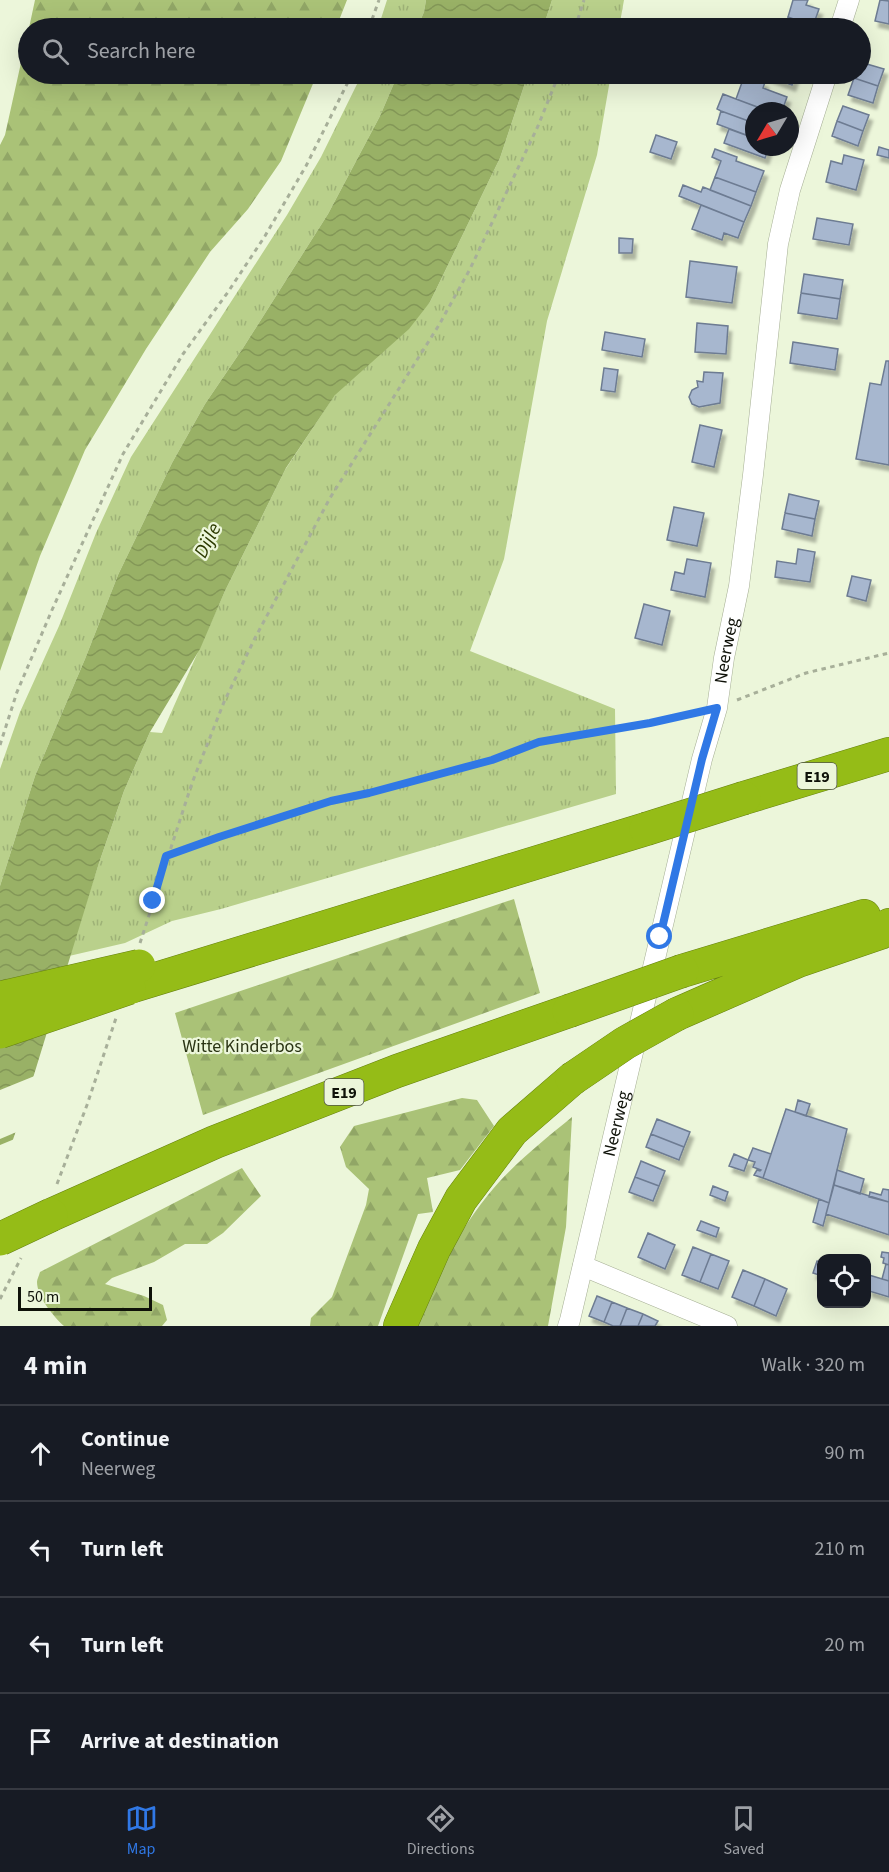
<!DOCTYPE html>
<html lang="en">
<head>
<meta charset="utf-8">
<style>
	body { margin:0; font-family:"Source Sans 3",sans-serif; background:#242831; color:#f1f3f6 }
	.controls { position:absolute; right:18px; bottom:18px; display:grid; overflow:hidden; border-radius:12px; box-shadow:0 6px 24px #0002 }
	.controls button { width:54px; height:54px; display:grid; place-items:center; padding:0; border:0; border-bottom:2px solid #363941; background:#171b24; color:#f1f3f6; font:30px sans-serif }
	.compass { position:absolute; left:745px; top:102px; width:54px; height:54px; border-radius:50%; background:#171b24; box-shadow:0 6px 24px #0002; rotate:232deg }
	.scale { position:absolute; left:18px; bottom:15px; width:134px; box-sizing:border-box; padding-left:6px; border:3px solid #0f1209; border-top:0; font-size:16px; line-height:21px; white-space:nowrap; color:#0f1209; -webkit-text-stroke:4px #ecf6da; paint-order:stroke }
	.stop { position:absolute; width:18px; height:18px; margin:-14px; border:4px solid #3078e5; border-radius:50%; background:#fff }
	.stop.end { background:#3078e5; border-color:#fff; box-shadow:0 2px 6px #0008 }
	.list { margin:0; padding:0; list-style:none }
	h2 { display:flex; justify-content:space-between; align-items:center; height:78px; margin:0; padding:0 24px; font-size:26px }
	h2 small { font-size:20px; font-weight:400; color:#9ea1a6 }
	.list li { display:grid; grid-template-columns:39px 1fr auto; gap:18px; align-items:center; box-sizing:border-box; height:96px; padding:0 24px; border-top:2px solid #363941 }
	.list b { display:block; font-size:22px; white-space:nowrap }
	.list p { margin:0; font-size:20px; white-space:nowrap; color:#9ea1a6 }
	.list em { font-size:20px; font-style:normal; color:#9ea1a6 }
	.icon { flex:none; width:33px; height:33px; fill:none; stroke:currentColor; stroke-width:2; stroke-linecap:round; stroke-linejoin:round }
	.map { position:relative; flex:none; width:889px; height:1326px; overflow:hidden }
	.search { position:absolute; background:#171b24; box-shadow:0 6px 24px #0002; left:18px; right:18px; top:18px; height:66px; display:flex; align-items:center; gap:15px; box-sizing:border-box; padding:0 21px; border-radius:33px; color:#9ea1a6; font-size:22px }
	.sheet { height:462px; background:#171b24 }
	nav { display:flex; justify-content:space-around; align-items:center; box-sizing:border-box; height:84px; border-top:2px solid #363941; background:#171b24; font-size:16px; color:#9ea1a6 }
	nav a { display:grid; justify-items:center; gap:3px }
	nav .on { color:#3078e5 }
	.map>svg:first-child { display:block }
	.grass { fill:url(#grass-tufts) }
	.forest { fill:url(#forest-firs) }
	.water { fill:url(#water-waves) }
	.pier { fill:#ecf6da }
	.building { fill:#a7b7cf; stroke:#6d7b92; stroke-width:1.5; filter:url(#shadow) }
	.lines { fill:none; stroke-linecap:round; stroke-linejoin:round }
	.street-casing { stroke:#a5ae94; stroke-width:21 }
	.highway-casing { stroke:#668012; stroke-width:34 }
	.path { stroke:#a7af99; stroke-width:3; stroke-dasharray:4.5 4.5; stroke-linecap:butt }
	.street { stroke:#fff; stroke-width:20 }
	.highway { stroke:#95bc17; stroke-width:33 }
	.highway-bridge-casing { stroke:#668012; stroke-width:34; stroke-linecap:butt }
	.highway-bridge { stroke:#95bc17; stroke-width:33 }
	.route { stroke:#3078e5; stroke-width:8 }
	.labels { text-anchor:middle; stroke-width:4.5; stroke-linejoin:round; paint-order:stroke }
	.shield { fill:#ecf6da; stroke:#515648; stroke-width:1.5 }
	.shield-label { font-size:16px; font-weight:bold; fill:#0f1209 }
	.street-label { font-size:18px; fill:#0f1209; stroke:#ecf6da }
	.park-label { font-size:18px; fill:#2a3414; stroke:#ecf6da }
	.water-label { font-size:20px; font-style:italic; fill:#2c3a00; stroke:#ecf6da }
</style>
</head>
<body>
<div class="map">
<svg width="889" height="1326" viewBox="0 0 889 1326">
	<defs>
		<pattern id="grass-tufts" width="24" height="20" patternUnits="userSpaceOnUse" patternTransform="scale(1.5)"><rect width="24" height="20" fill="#b9d08b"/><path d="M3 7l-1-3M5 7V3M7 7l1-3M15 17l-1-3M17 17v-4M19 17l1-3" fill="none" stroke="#9eb277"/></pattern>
		<pattern id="forest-firs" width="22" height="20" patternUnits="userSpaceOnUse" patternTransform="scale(1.5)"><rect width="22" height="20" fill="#aac277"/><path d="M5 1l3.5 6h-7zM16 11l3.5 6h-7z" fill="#91a666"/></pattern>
		<pattern id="water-waves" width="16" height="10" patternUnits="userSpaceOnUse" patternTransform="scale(1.5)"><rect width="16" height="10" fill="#99b166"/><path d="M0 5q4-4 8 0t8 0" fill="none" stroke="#839757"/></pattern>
		<filter id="shadow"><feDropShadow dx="3.5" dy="6" stdDeviation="1.5" flood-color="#0004"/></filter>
	</defs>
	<rect width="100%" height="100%" fill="#ecf6da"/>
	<path class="grass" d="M387 0H426L424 12 417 28H378Z
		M552 0H624L619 28H543Z
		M362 74H398L380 116 328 214 243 348 205 404 172 463 118 575 85 659 35 776 0 886V769L20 712 59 626 96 533 131 457 287 215 321 157Z
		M528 74H611L597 155 547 321 504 559 470 651 615 709 616 794 221 909 172 921 125 943 69 956 99 863 124 791 150 732 162 733 225 591 285 470 336 393 430 302 500 158Z"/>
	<path class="forest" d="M35 0H347L336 28H29Z
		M28 31V74H317L281 161 248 209 210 252 146 349 85 450 40 556 0 671V145L5 135Z
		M514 899 540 993 203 1115 175 1013Z
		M462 1098 477 1100 494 1126 460 1170 427 1178 433 1212 418 1214 378 1326H310L311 1318 332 1297 366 1205 369 1189 346 1167 340 1147 354 1126Z
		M572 1117 566 1227 548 1326H411C435 1281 456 1234 488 1195 512 1165 543 1141 572 1117Z
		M242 1168 261 1196 223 1233 207 1244H185L154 1262 112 1278 105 1284 144 1296 163 1305 167 1320 162 1326H64C54 1317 37 1297 37 1282 37 1279 39 1276 40 1272Z"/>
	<path class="water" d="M426 0H552L543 28H417L424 12Z
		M398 74H528L500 158 430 302 409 329 335 395 286 468 225 591 200 649 150 732 124 791 99 863 25 1104 0 1178V886L35 776 85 659 118 575 172 463 205 404 243 348 328 214 380 116Z"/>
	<path class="pier" d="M37 1075 19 1131 0 1139V1090Z
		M17 1138 3 1179 0 1181V1145Z"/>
	<path class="building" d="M793 0H808L806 5 819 9 813 26 788 17Z
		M880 0 889 1V24L875 21Z
		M788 17 813 26V28H785Z
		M707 21 725 28H704Z
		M860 62 884 69 878 86 854 78 855 74H860Z
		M745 74 765 82 763 88 787 97 782 111H768L736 99Z
		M762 74H796L792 85Z
		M854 78 878 86 873 103 848 95Z
		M723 94 736 99 768 111H754V123L721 111 717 109Z
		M843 106 869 115 863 131 837 121Z
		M721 111 754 123V138L717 124Z
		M837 121 863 131 858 146 832 136Z
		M729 129 754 138V147H769L765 158 724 143Z
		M656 135 677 142 671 159 650 152Z
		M879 147 889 150V158L877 155Z
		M715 149 737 157 736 161 764 171 756 192 715 177 721 161 712 157Z
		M844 155 864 160 856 190 826 182 831 161 842 164Z
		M715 177 756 192 751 206 710 190Z
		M683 185 701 192 703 187 751 206 744 222 679 196Z
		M701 205 744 222 738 238 724 233 722 240 692 229Z
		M817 218 853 224 849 245 813 239Z
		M619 238 633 239 632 253H619Z
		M690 261 737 267 732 303 686 297Z
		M804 274 843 280 840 299 801 293Z
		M801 293 840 299 837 319 798 313Z
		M697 323 728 326 726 354 695 352Z
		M605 332 645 339 642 357 602 350Z
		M793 342 838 349 835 370 790 363Z
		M886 361H889V465L856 459 870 383 881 385Z
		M604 368 618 370 615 392 601 390Z
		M704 372 723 373 720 403 699 407 692 404 689 397 692 390 698 387 697 381 703 382Z
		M700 425 722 430 714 467 692 462Z
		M789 494 819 501 815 519 785 513Z
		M674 507 704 513 697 546 667 540Z
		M785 513 815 519 812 536 782 529Z
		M798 549 815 552 810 582 775 577 777 561 796 564Z
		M687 559 711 563 705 597 671 590 675 572 684 574Z
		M852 576 871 580 866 601 847 596Z
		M644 604 670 611 662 645 635 638Z
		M798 1100 810 1104 806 1116 795 1112Z
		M786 1109 847 1129 829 1203 763 1178Z
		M657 1119 690 1132 684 1147 651 1134Z
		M651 1134 684 1147 679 1160 646 1147Z
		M753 1148 771 1154 763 1178 754 1175 757 1170 760 1171 761 1170 753 1167 755 1162 748 1160Z
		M734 1154 748 1160 744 1171 729 1166Z
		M641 1161 665 1171 659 1186 635 1177Z
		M837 1170 864 1179 860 1194 834 1185Z
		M635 1177 659 1186 653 1201 629 1192Z
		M834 1185 889 1202V1235L826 1214Z
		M713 1186 728 1192 725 1201 710 1195Z
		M883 1189 889 1190V1202L869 1197 870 1192 881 1195Z
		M819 1199 829 1203 823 1226 813 1222Z
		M701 1221 719 1228 716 1237 697 1230Z
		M648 1233 675 1245 665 1269 638 1257Z
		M693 1247 711 1254 700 1282 682 1275Z
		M882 1252 889 1253V1265L883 1263 884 1258 881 1257Z
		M711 1254 729 1261 718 1289 700 1282Z
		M817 1261 822 1262V1276L813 1273Z
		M886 1264 889 1265V1281L882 1279Z
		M743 1270 765 1279 754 1306 732 1297Z
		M869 1275 889 1281V1297L869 1291 868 1286 869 1282 867 1281Z
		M765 1279 787 1289 776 1316 754 1306Z
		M597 1296 612 1302 604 1322 589 1316Z
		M612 1302 627 1308 620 1326H613L604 1322Z
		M627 1308 643 1314 638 1326H620Z
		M643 1314 658 1321 655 1326H638Z"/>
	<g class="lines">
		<g class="street-casing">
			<g id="street">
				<path d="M840 28 849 0"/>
				<path d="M583 1266 727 1326"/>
				<path id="s1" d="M568 1326 570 1320 702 759 717 708 724 658 739 586 753 475 778 244 790 190 827 74"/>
			</g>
		</g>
		<g class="highway-casing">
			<path id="highway" d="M744 798 889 754
				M682 971 864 916
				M133 986 646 829
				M677 1014 798 961 880 933 889 925
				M51 1215 215 1142 397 1071 569 1011
				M400 1326 434 1249 461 1199 512 1131 572 1079"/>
		</g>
		<path class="path" d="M369 28 379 0
			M575 28 584 0
			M737 700 806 673 889 653
			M0 745 17 692 52 610 123 454 183 354 228 292 265 236 306 166 352 74
			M167 856 219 836 331 801 369 793 492 760 539 742 649 723 696 713
			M140 943 192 783 224 702 255 638 330 498 439 325 470 269 538 126 559 74
			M57 1184 87 1105 116 1018
			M0 1299 21 1258"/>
		<use href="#street" class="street"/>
		<use href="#highway" class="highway"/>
		<g class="highway-bridge-casing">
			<path id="highway-bridge" d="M646 829 744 798
				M0 998 139 966
				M569 1011 682 971
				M0 1032 129 988
				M572 1079 625 1043 677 1014
				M0 1239 51 1215"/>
		</g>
		<use href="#highway-bridge" class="highway-bridge"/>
	</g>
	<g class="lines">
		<path class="route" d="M153 901 166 856 219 837 331 801 369 793 492 760 539 742 650 723 717 708 702 759 660 937"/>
	</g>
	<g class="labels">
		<g class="shield">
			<rect x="797.5" y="763" width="39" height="26" rx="4.5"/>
			<rect x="324.5" y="1079" width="39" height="26" rx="4.5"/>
		</g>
		<g class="shield-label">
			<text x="817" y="782">E19</text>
			<text x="344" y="1098">E19</text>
		</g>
		<g class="street-label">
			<text dy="6" stroke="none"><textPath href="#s1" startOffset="694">Neerweg</textPath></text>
			<text dy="6" stroke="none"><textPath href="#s1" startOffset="208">Neerweg</textPath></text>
		</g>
		<g class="park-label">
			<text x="242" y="1052">Witte Kinderbos</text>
		</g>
		<g class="water-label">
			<text transform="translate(207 540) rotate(-63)" y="7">Dijle</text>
		</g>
	</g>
</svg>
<div class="controls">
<button><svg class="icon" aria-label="locate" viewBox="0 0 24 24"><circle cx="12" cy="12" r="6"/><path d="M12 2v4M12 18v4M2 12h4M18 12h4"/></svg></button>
</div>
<svg class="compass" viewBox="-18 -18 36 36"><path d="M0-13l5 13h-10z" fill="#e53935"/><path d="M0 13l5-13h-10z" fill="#9ea1a6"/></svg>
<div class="scale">50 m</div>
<div class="stop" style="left:660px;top:937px"></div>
<div class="stop end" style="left:153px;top:901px"></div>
<div class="search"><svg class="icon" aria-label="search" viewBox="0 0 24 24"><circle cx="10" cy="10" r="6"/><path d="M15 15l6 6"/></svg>Search here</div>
</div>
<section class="sheet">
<h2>4 min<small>Walk · 320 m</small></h2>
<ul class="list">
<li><svg class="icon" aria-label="ahead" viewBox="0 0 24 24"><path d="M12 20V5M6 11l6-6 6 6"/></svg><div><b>Continue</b><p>Neerweg</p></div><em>90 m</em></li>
<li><svg class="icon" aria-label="left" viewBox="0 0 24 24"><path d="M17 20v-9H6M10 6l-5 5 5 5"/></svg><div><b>Turn left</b></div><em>210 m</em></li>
<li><svg class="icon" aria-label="left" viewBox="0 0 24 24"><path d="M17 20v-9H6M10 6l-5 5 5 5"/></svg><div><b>Turn left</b></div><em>20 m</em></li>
<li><svg class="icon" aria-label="arrive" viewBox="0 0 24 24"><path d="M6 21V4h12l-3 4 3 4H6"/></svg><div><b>Arrive at destination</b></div></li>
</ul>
</section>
<nav>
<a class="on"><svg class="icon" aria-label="map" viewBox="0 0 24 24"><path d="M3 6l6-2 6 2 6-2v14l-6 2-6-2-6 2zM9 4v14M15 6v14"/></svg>Map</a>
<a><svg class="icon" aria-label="directions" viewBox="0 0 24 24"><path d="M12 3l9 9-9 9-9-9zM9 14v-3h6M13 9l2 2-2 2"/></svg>Directions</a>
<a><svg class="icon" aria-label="saved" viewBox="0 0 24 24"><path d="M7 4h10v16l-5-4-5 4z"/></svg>Saved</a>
</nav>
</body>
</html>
